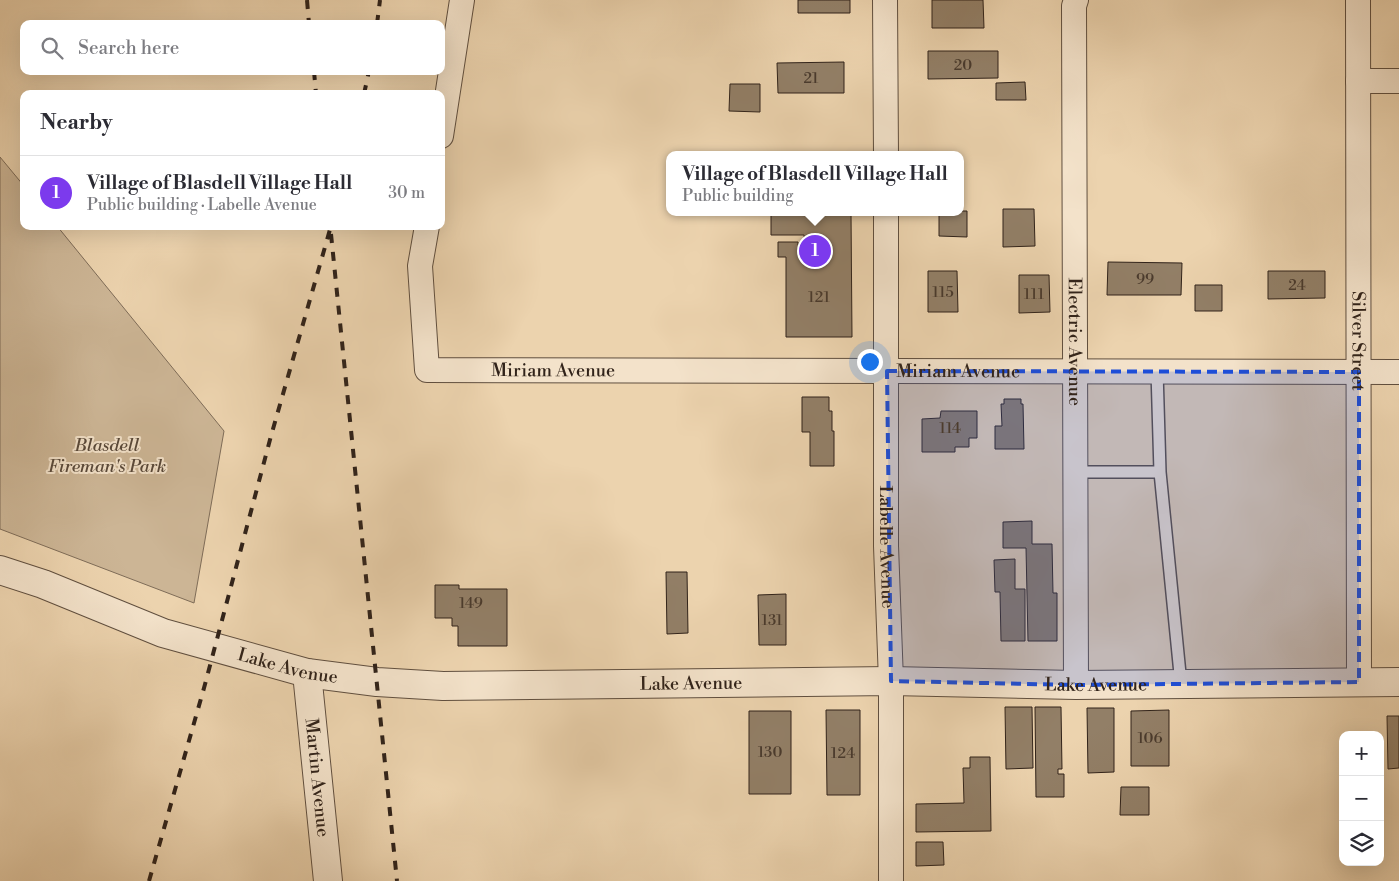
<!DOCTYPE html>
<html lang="en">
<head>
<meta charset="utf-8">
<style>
	body { margin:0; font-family:"Libre Bodoni",serif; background:#f2f2f3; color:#2b2b33 }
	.controls { position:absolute; right:15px; bottom:15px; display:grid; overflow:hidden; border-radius:10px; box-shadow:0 5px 20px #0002 }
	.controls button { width:45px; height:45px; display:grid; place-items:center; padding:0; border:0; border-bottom:1px solid #e1e1e2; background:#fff; color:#2b2b33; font:25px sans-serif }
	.you { position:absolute; left:869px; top:361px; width:18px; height:18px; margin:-12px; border:4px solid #fff; border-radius:50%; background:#1a73e8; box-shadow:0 0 0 8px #1a73e833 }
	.badge { display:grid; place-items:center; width:32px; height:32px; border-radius:50%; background:#7c3aed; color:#fff; font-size:16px; font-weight:700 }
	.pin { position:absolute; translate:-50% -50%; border:2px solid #fff; box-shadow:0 1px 5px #0006 }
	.popup { position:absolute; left:666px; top:151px; width:298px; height:65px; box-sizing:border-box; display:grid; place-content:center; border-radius:10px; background:#fff; filter:drop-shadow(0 1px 4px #0005); font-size:16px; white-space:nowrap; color:#7c7c81 }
	.popup b { font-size:19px; color:#2b2b33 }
	.popup::after { content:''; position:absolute; left:50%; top:100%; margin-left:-10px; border:10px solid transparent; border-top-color:#fff }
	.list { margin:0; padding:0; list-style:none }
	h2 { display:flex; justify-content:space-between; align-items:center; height:65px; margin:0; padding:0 20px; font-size:21px }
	h2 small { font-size:16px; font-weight:400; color:#7c7c81 }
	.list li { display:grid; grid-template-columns:32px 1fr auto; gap:15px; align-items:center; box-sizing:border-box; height:75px; padding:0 20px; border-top:1px solid #e1e1e2 }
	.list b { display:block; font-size:19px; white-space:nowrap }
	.list p { margin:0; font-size:16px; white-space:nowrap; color:#7c7c81 }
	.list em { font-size:16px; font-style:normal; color:#7c7c81 }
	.icon { flex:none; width:28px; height:28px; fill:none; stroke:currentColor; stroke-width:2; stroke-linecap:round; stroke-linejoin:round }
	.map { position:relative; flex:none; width:1399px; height:881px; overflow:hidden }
	.search { position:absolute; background:#fff; box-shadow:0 5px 20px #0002; left:20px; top:20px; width:425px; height:55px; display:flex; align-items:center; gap:12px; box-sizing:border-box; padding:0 18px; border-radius:10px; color:#7c7c81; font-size:19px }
	.panel { position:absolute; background:#fff; box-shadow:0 5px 20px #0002; left:20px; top:90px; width:425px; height:140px; border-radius:10px }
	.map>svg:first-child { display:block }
	.green { fill:#ccb595; stroke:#7e6c58 }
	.building { fill:#927f67; stroke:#31231a }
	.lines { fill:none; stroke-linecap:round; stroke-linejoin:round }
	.service-casing { stroke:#604f3f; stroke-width:14 }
	.minor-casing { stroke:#604f3f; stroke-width:26 }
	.tertiary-casing { stroke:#604f3f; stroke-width:30 }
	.service { stroke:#f3e2ca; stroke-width:11 }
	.minor { stroke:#f3e2ca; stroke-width:24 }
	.tertiary { stroke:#f3e2ca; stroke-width:28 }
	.rail { stroke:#31231a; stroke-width:4; stroke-dasharray:9 9; stroke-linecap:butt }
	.marked { fill:#1d4ed8; fill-opacity:0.2; stroke:#1d4ed8; stroke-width:4; stroke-dasharray:10 6; stroke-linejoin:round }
	.labels { text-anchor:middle; stroke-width:4; stroke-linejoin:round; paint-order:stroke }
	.number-label { font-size:15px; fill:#493a2d }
	.street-label { font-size:18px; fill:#31231a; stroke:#f3e2ca }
	.park-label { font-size:18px; font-style:italic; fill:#584839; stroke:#f3e2ca }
</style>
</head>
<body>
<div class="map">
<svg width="1399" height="881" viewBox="0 0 1399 881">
	<rect width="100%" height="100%" fill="#ecd3ae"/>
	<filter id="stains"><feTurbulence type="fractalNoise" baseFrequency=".004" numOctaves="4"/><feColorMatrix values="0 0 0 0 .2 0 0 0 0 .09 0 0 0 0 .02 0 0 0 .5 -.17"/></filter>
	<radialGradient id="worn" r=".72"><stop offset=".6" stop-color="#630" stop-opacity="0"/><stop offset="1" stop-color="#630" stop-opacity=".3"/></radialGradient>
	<path class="green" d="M0 157 24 186V226H57L224 431 194 603 0 529Z"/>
	<path class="building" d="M798 0H850V13H798Z
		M932 0H983L984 28H932Z
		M928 51H998V78L928 79Z
		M844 62V93H778L777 63Z
		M1025 82 1026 100H996V83Z
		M730 84H760V112L729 111Z
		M1003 209H1034L1035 246 1003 247Z
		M960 211H967V237L939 236V212Z
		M771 212H851L852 337H786V257H778V242H798V245H805L804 235H771Z
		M1108 262 1182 263 1181 295H1107Z
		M928 271H957L958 312H928Z
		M1268 271H1325V298L1268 299Z
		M1019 275H1049L1050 312 1019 313Z
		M1195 285H1222V311H1195Z
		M802 397H829V411H832V431H834V466H810V432H802Z
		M1004 399H1021V404H1023L1024 449H995V426H1002L1001 404H1004Z
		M941 411H977V438H969V447H955V452H922V419L940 418Z
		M1032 521V544H1052L1053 593H1057V641H1028L1026 548H1003V522Z
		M1015 559V589H1025V641H1001L1000 592H995L994 560Z
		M666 572H687L688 633 667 634Z
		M435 585H459V589H507V646H458V626H452V618H435Z
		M786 594V645H759L758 595Z
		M1005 707H1032L1033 768 1006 769Z
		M1035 707H1061L1062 769H1058V774H1064V797H1036Z
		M1087 708H1114V772L1088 773Z
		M826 710H860V795H827Z
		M1169 710V766H1131V711Z
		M749 711H791V794H749Z
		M1387 716H1399V768L1388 769Z
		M970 757H990L991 831 916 832V804L964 803 963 768H970Z
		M1121 787H1149V815H1120Z
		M916 842H943L944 865 916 866Z"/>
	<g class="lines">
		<g class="service-casing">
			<path id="service" d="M1157 371 1160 472 1181 684
				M1075 472H1160"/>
		</g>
		<g class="minor-casing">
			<g id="minor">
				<path d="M885 0 886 155"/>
				<path id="s1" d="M1076 0 1074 6 1076 685"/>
				<path id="s2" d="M1358 0 1359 682"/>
				<path d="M1358 81H1399"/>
				<path d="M441 136 462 0"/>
				<path id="s3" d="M886 212V546L891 681V881"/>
				<path id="s4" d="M427 226 420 266 427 370 1399 372"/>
			</g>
		</g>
		<g class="tertiary-casing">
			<g id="tertiary">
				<path id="s5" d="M0 570 43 584 163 633 307 673 377 682 443 686 891 681 1076 685 1399 682"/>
				<path id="s6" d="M307 673 328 881"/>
			</g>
		</g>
		<use href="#service" class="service"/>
		<use href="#minor" class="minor"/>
		<use href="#tertiary" class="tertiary"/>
		<path class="rail" d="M307 0 309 24
			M377 24 380 0
			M314 71 316 94
			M364 94 369 71
			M331 234 397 881
			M149 881 204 688 271 436 331 226"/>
	</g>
	<path class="marked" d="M887 371 1359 372V682L1076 685 891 681Z"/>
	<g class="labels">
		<g class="number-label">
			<text x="963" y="70">20</text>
			<text x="811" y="83">21</text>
			<text x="1145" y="284">99</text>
			<text x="1297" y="290">24</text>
			<text x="943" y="297">115</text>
			<text x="1034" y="299">111</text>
			<text x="819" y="302">121</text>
			<text x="950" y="433">114</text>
			<text x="471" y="608">149</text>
			<text x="772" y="625">131</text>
			<text x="1150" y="743">106</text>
			<text x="770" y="757">130</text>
			<text x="843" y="758">124</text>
		</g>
		<g class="street-label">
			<text dy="6" stroke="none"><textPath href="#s2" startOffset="341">Silver Street</textPath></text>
			<text dy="6" stroke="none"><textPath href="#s1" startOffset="342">Electric Avenue</textPath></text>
			<text dy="6" stroke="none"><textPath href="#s4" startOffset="271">Miriam Avenue</textPath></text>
			<text dy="6" stroke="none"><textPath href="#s4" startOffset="676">Miriam Avenue</textPath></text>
			<text dy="6" stroke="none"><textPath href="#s3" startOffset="335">Labelle Avenue</textPath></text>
			<text dy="6" stroke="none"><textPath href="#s5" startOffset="304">Lake Avenue</textPath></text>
			<text dy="6" stroke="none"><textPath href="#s5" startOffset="709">Lake Avenue</textPath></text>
			<text dy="6" stroke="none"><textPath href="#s5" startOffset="1114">Lake Avenue</textPath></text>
			<text dy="6" stroke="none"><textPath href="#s6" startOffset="105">Martin Avenue</textPath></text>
		</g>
		<g class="park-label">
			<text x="107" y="451">Blasdell<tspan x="107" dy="21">Fireman's Park</tspan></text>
		</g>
	</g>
	<rect width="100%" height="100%" filter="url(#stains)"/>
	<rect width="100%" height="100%" fill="url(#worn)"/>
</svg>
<div class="controls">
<button>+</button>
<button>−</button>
<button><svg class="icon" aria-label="layers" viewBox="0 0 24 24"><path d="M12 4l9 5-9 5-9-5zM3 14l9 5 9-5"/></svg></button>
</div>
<div class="you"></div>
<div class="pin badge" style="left:815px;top:251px">1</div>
<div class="popup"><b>Village of Blasdell Village Hall</b>Public building</div>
<div class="search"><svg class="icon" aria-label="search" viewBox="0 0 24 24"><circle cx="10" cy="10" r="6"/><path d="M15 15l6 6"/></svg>Search here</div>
<section class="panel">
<h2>Nearby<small></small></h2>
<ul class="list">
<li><span class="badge">1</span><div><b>Village of Blasdell Village Hall</b><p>Public building · Labelle Avenue</p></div><em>30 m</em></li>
</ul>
</section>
</div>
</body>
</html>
